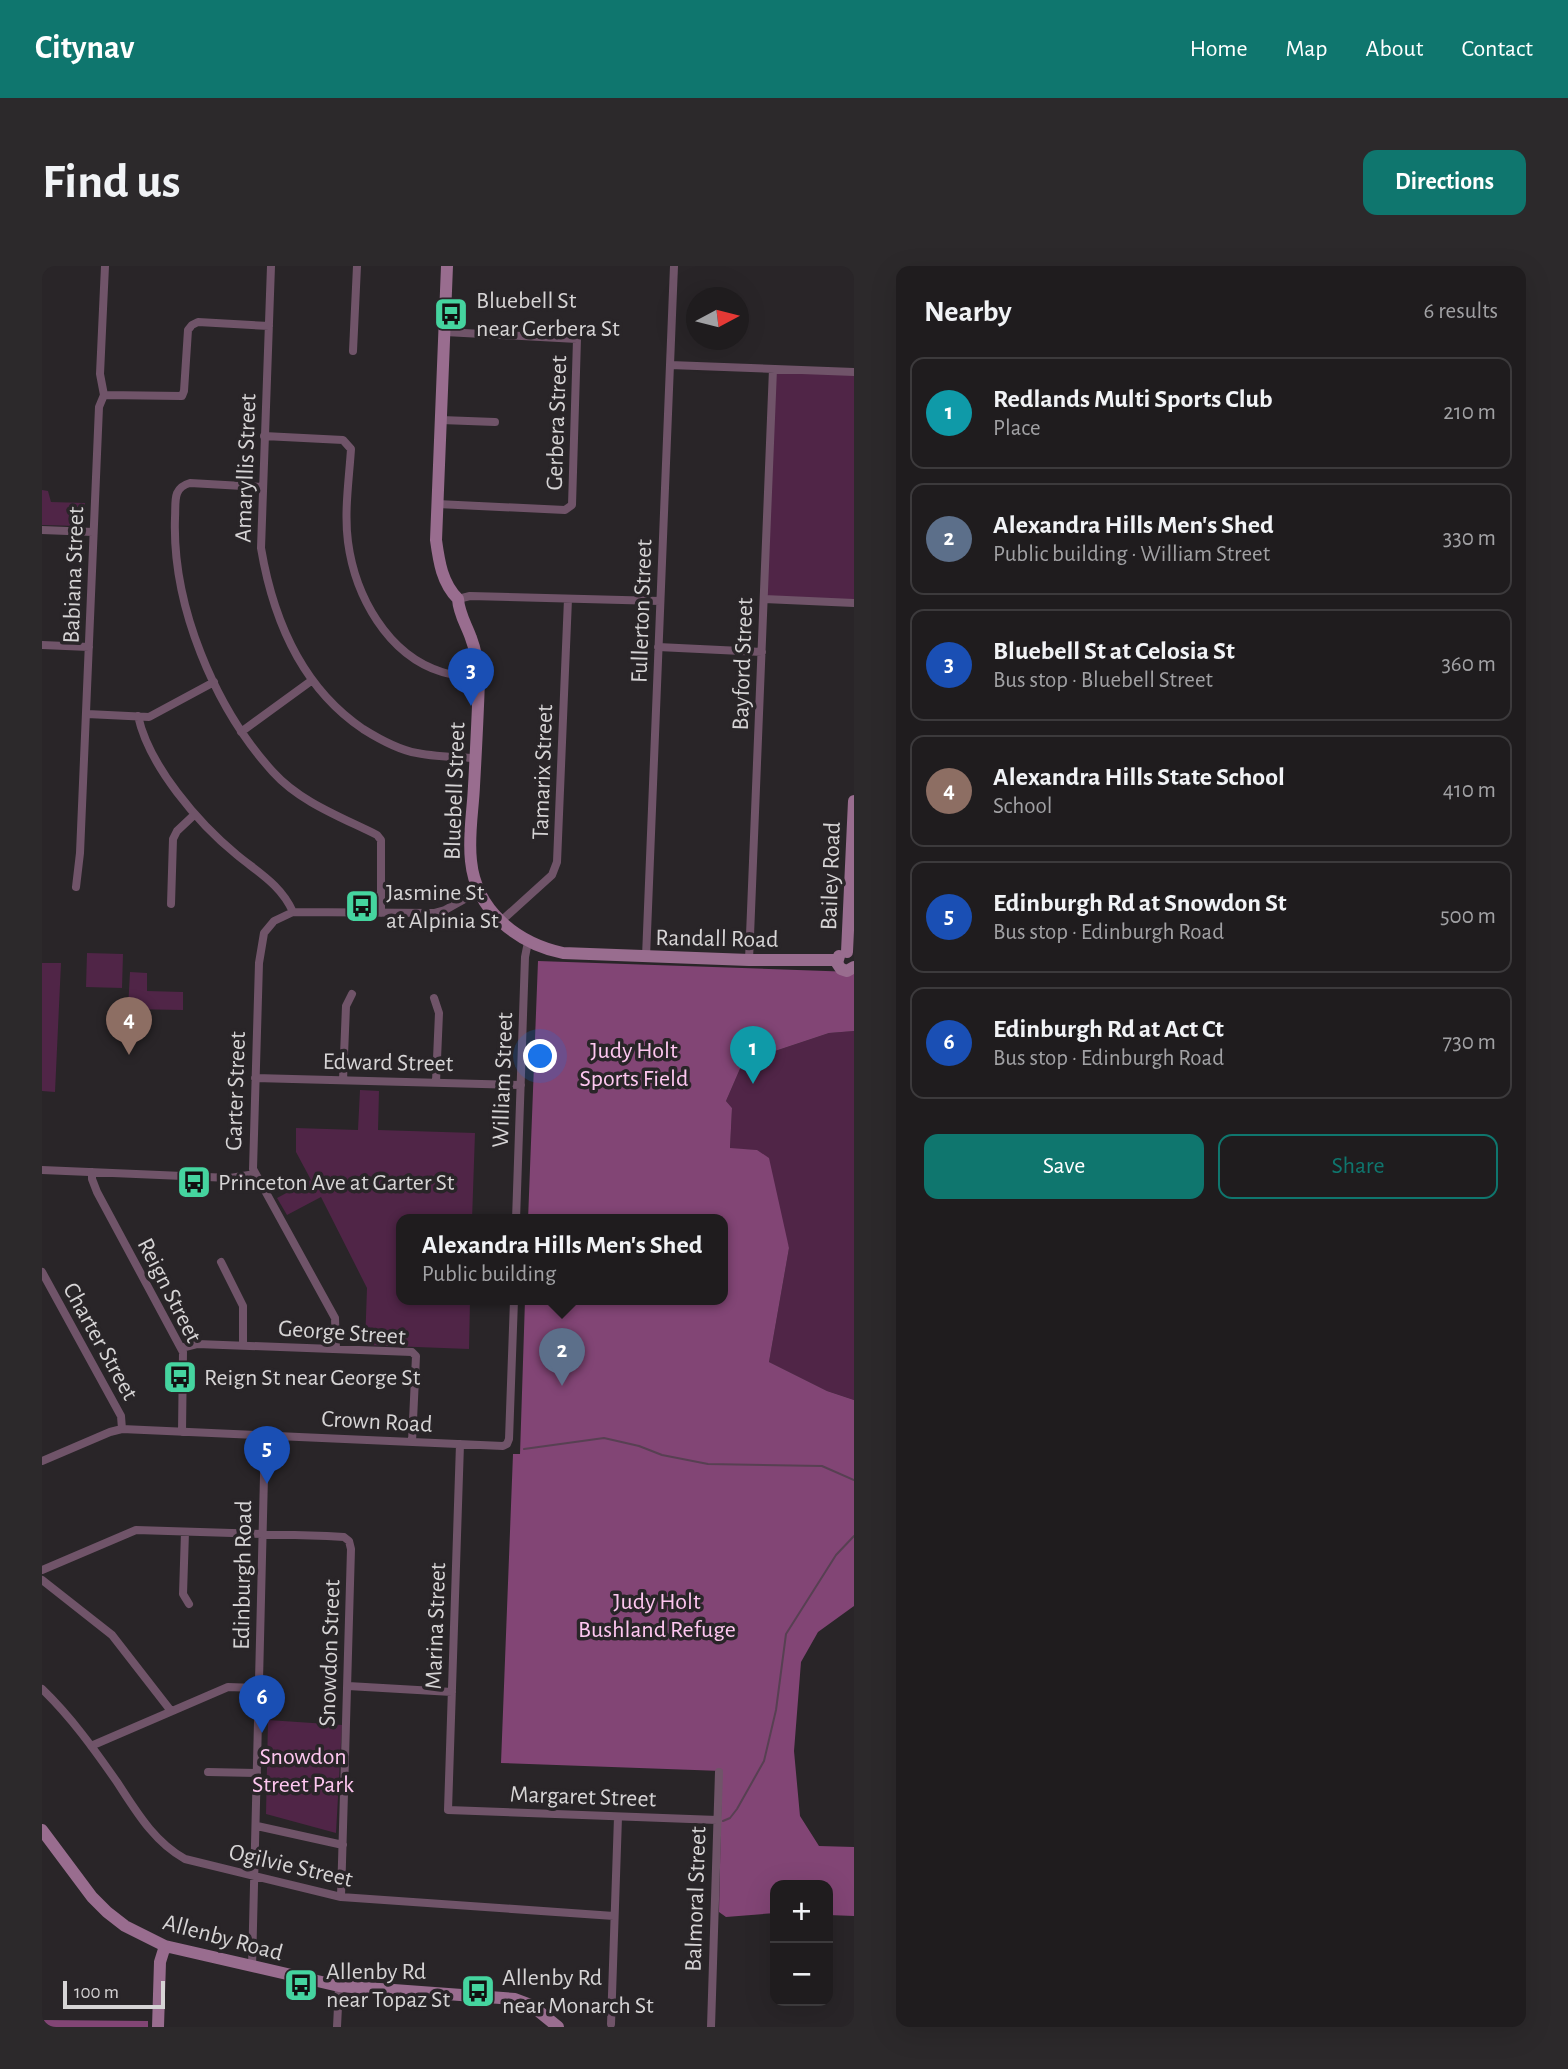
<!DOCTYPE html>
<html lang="en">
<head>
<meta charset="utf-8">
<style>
	body { margin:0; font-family:"Alegreya Sans",sans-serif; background:#2c292b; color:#f1f3f6 }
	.controls { position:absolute; right:21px; bottom:21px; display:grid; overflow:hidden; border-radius:14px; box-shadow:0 7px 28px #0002 }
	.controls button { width:63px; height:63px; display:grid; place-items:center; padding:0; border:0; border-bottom:2px solid #3c3a3c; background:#1f1c1e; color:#f1f3f6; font:35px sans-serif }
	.compass { position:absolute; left:644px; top:21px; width:63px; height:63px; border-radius:50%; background:#1f1c1e; box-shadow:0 7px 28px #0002; rotate:83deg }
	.scale { position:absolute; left:21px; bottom:18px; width:102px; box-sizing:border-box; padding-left:7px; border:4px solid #d6d4d5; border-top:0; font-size:19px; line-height:24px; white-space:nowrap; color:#d6d4d5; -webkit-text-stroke:5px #292528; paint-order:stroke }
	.you { position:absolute; left:499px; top:791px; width:24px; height:24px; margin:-18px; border:5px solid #fff; border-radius:50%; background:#1a73e8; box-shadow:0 0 0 10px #1a73e833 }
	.badge { display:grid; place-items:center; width:46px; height:46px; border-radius:50%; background:#0f766e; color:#fff; font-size:23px; font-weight:700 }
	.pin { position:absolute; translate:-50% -58px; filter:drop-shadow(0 2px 4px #0008) }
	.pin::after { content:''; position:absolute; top:37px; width:24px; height:21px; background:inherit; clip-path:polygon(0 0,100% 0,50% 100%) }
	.popup { position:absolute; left:354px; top:948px; width:332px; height:91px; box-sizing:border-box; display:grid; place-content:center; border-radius:14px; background:#1f1c1e; filter:drop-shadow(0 2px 5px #0005); font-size:23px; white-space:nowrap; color:#a1a1a4 }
	.popup b { font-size:26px; color:#f1f3f6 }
	.popup::after { content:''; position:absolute; left:50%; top:100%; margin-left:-14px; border:14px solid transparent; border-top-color:#1f1c1e }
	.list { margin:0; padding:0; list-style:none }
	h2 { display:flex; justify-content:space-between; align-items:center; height:91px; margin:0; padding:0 28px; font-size:30px }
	h2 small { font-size:23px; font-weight:400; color:#a1a1a4 }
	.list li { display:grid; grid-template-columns:46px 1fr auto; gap:21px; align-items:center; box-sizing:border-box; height:112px; margin:0 14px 14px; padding:0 14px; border:2px solid #3c3a3c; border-radius:14px }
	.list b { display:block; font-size:26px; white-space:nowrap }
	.list p { margin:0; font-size:23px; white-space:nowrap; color:#a1a1a4 }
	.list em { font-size:23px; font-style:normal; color:#a1a1a4 }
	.actions { display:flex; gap:14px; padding:21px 28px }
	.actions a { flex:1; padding:16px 0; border:2px solid #0f766e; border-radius:14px; text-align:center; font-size:24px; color:#0f766e }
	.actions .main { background:#0f766e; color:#fff }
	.map { position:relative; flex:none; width:812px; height:1761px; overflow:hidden; border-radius:14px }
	header { display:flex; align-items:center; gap:42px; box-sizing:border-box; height:98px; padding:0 35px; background:#0f766e; color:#fff }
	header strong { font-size:33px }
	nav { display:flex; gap:38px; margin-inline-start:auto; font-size:24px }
	.intro { display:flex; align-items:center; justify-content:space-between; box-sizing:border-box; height:168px; padding:0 42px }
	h1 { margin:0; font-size:49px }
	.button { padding:18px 32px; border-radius:14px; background:#0f766e; color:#fff; font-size:24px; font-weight:700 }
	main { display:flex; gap:42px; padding:0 42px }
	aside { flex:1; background:#1f1c1e; border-radius:14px; box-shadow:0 7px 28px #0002 }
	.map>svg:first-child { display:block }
	.green { fill:#502547 }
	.forest { fill:#824575 }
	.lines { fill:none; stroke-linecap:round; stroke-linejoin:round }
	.stream { stroke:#574052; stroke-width:2 }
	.street { stroke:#705469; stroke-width:8 }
	.secondary { stroke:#996d8f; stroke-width:12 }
	.labels { text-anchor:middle; stroke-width:7; stroke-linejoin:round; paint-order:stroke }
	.poi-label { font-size:24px; fill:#d6d4d5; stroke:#292528; text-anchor:start }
	.street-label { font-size:24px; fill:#d6d4d5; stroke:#292528 }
	.park-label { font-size:24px; fill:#fec7f0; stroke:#292528 }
</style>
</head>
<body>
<header>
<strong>Citynav</strong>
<nav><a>Home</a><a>Map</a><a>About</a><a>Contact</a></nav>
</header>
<div class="intro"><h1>Find us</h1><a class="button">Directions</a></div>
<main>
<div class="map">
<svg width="812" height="1761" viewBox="0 0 812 1761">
	<rect width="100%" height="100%" fill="#292528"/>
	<path class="green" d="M731 103 812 106V337L722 333Z
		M0 224 6 225 9 236 43 237 41 258 35 260 0 259Z
		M45 687 81 688 80 722 44 721Z
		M0 697H19L13 826 0 825Z
		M88 706 105 707V725L141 726V744L86 743Z
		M812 765V1134L785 1125 727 1096 747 982 715 884 688 883 690 842 684 835 707 782 733 785 787 767Z
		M318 824 337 825 336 864 433 867 430 954H359V1034H428L427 1083 323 1079 325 1022 279 931 245 949 235 932 269 914 254 886V862L316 864Z
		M226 1454 300 1459 294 1567 224 1548Z"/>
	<path class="forest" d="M496 695 812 706V765L787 767 733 785 707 782 684 835 690 842 688 882 715 884 727 892 747 982 727 1096 785 1125 812 1134V1340L776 1366 759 1396 752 1485 758 1550 777 1580 812 1581V1650L786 1649V1619H733V1647L684 1651 677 1646 680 1505 459 1497 471 1188H478L483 1034H681V954H486Z
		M0 1754 106 1755V1761H0Z"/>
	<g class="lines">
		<path class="stream" d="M482 1183 562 1172 597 1180 620 1189 666 1198 780 1200 812 1214
			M681 1555 688 1552 695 1543 722 1495 734 1444 744 1368 794 1289 812 1270"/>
		<path class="street" d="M229 0 219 282C231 353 259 421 321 463 337 473 356 484 375 487 394 491 414 491 434 492
			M311 85 315 0
			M628 99 812 106
			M62 129 140 130 142 125 146 64 150 59 156 56 227 60
			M399 154 453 156
			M222 170 301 174 309 183C307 214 302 246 306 276 313 329 345 389 400 406 412 410 425 410 437 412
			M220 221 148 217C130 222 134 236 133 252 130 339 172 441 231 506 258 536 299 551 335 569L339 574V647
			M395 238 523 244 530 239 535 73 403 66
			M0 264 51 266
			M416 333 428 330 618 335
			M722 333 812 337
			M0 379 47 381
			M616 381 720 386
			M45 448 107 451 172 416
			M96 450C107 500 156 557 195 589 217 607 239 619 251 646
			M199 466 269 415
			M34 621 38 587 57 141 62 129 58 108 63 0
			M129 638 131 573 135 565 152 549
			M458 656 510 609 515 596 526 333
			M604 691 632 0
			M707 694 731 103
			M392 732 397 747 394 816
			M213 812 479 819
			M301 814 304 740 310 728
			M0 904 188 912 213 908
			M50 906V913L55 926 141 1086 140 1166
			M474 954 483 691 486 676
			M179 996 201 1040V1079
			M0 1006 79 1150 80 1163
			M139 1082 155 1078 370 1086 374 1090 370 1176
			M294 1083 293 1052 211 903 217 697 222 667 232 655 251 646 392 647 403 644 437 625
			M418 1178 406 1544 675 1554
			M0 1195 68 1166 80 1163 461 1180 465 1178 467 1173 472 1034
			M143 1266 141 1328 147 1338
			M0 1304 94 1264 285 1270 302 1271 307 1275 309 1283 299 1631
			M0 1314 70 1369 129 1445
			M306 1420 410 1426
			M0 1423C29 1451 52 1483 75 1516 94 1545 112 1576 143 1593L299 1631 572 1650
			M49 1480 186 1421 216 1422
			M166 1506 215 1507
			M215 1560 301 1579
			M210 1701 223 1169
			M569 1758 576 1551
			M295 1761 297 1720
			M669 1761 677 1506"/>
		<path class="secondary" d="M405 0 394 274C397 296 400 317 416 333 417 348 424 358 429 372 434 385 436 398 437 412 436 448 434 484 432 520 431 544 426 570 429 595 434 645 475 677 521 687L707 694H795
			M805 686 812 535
			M797 690 795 697 799 703 805 705 812 701
			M0 1564 50 1631 65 1646 83 1660 123 1680 297 1720 473 1733 489 1739 516 1761
			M116 1761 118 1696 123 1680"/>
	</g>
	<defs>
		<g id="bus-square" transform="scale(1.75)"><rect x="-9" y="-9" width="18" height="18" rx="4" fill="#45d49f" stroke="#292528"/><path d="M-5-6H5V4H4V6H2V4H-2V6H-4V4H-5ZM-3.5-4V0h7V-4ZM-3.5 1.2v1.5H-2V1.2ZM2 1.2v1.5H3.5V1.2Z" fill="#111"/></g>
	</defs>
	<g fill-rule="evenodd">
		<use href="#bus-square" x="409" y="48"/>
		<use href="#bus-square" x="320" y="640"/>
		<use href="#bus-square" x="152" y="916"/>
		<use href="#bus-square" x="138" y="1111"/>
		<use href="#bus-square" x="259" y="1719"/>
		<use href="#bus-square" x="436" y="1725"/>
	</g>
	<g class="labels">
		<g class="poi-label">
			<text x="434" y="42">Bluebell St<tspan x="434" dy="28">near Gerbera St</tspan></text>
			<text x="344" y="634">Jasmine St<tspan x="344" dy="28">at Alpinia St</tspan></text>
			<text x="176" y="924">Princeton Ave at Garter St</text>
			<text x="162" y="1119">Reign St near George St</text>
			<text x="284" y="1713">Allenby Rd<tspan x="284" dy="28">near Topaz St</tspan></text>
			<text x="460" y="1719">Allenby Rd<tspan x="460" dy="28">near Monarch St</tspan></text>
		</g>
		<g class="street-label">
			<text transform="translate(514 157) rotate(-88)" y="8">Gerbera Street</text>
			<text transform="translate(203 202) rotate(-88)" y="8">Amaryllis Street</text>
			<text transform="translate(31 309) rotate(-88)" y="8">Babiana Street</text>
			<text transform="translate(599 345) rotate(-88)" y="8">Fullerton Street</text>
			<text transform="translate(700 398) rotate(-88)" y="8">Bayford Street</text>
			<text transform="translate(500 506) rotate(-88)" y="8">Tamarix Street</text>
			<text transform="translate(412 525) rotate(-88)" y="8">Bluebell Street</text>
			<text transform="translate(788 610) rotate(-88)" y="8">Bailey Road</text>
			<text transform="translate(675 672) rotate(1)" y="8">Randall Road</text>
			<text transform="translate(346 796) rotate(1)" y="8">Edward Street</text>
			<text transform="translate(460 814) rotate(-88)" y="8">William Street</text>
			<text transform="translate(193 825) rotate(-88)" y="8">Garter Street</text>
			<text transform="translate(128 1024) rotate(63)" y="8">Reign Street</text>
			<text transform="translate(300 1066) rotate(4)" y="8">George Street</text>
			<text transform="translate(59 1075) rotate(61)" y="8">Charter Street</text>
			<text transform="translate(335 1155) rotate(3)" y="8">Crown Road</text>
			<text transform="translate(200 1309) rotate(-89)" y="8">Edinburgh Road</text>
			<text transform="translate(393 1360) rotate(-88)" y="8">Marina Street</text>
			<text transform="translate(287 1387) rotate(-88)" y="8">Snowdon Street</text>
			<text transform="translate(541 1530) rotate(2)" y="8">Margaret Street</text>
			<text transform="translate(249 1599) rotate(13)" y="8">Ogilvie Street</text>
			<text transform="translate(653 1633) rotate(-88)" y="8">Balmoral Street</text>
			<text transform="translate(181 1671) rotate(15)" y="8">Allenby Road</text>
		</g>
		<g class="park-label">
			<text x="592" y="792">Judy Holt<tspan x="592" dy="28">Sports Field</tspan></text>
			<text x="615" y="1343">Judy Holt<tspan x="615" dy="28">Bushland Refuge</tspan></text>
			<text x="261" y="1498">Snowdon<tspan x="261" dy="28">Street Park</tspan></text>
		</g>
	</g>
</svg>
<div class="controls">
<button>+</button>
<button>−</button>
</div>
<svg class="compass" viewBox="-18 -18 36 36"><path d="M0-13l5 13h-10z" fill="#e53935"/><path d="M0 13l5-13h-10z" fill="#a1a1a4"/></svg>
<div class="scale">100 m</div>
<div class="you"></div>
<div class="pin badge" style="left:711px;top:818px;background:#0f9aa8">1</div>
<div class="pin badge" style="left:520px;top:1120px;background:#5c6f8a">2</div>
<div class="popup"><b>Alexandra Hills Men's Shed</b>Public building</div>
<div class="pin badge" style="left:429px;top:440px;background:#1a4fb4">3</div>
<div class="pin badge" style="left:87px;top:789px;background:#8d6e63">4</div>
<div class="pin badge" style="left:225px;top:1218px;background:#1a4fb4">5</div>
<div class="pin badge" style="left:220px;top:1467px;background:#1a4fb4">6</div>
</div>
<aside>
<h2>Nearby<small>6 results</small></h2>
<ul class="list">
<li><span class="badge" style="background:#0f9aa8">1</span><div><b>Redlands Multi Sports Club</b><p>Place</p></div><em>210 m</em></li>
<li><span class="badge" style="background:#5c6f8a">2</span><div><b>Alexandra Hills Men's Shed</b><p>Public building · William Street</p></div><em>330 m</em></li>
<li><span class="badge" style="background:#1a4fb4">3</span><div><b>Bluebell St at Celosia St</b><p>Bus stop · Bluebell Street</p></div><em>360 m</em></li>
<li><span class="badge" style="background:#8d6e63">4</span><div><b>Alexandra Hills State School</b><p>School</p></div><em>410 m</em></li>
<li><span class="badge" style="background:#1a4fb4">5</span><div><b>Edinburgh Rd at Snowdon St</b><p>Bus stop · Edinburgh Road</p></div><em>500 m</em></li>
<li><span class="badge" style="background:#1a4fb4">6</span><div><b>Edinburgh Rd at Act Ct</b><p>Bus stop · Edinburgh Road</p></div><em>730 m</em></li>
</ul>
<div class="actions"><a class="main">Save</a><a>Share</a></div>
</aside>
</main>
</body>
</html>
